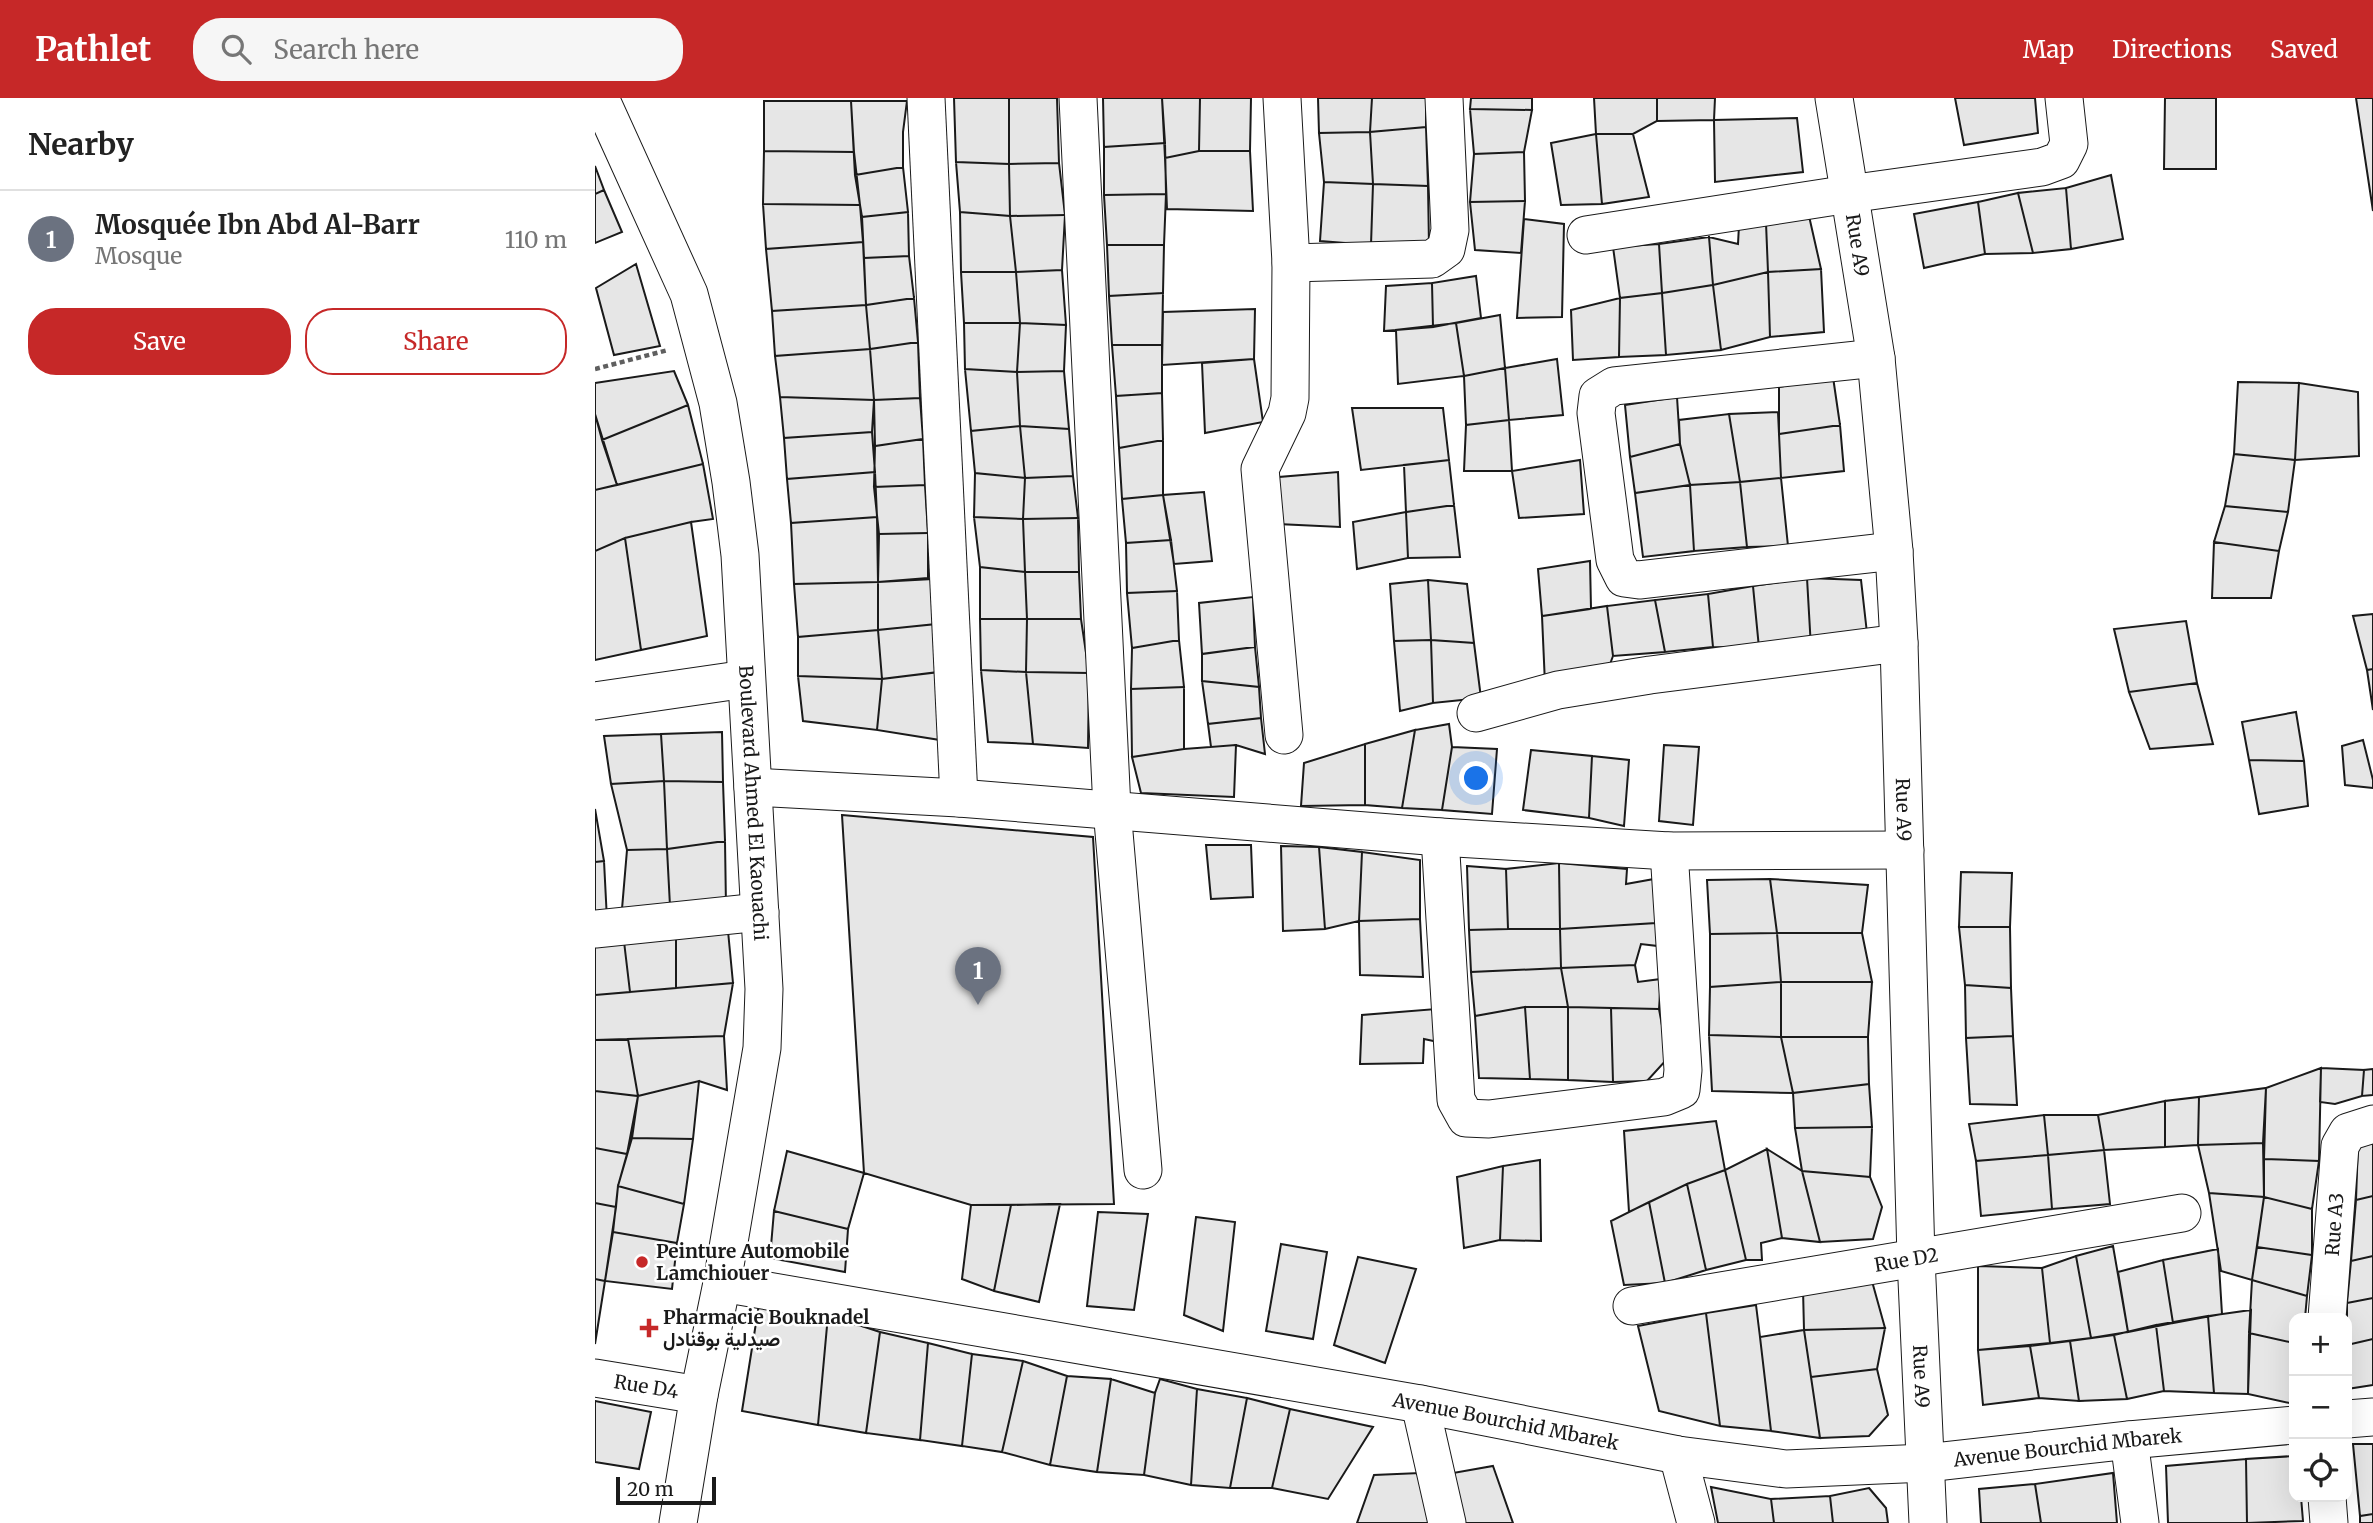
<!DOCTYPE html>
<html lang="en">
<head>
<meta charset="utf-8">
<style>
	body { margin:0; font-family:Merriweather,Vazirmatn,serif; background:#f6f6f6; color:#222 }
	.controls { position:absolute; right:21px; bottom:21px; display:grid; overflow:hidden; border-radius:14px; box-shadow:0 7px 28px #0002 }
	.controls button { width:63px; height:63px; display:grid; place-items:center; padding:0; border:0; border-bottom:2px solid #e0e0e0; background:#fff; color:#222; font:35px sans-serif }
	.scale { position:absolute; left:21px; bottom:18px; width:100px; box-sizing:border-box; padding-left:7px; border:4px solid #1a1a1a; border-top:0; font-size:19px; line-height:24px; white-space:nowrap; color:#1a1a1a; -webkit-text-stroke:5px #fff; paint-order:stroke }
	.you { position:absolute; left:882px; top:681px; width:24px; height:24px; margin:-18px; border:5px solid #fff; border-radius:50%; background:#1a73e8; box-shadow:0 0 0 10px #1a73e833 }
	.badge { display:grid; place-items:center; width:46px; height:46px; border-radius:50%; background:#c62828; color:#fff; font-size:23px; font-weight:700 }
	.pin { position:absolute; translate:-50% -58px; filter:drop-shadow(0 2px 4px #0008) }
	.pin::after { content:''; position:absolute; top:37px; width:24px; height:21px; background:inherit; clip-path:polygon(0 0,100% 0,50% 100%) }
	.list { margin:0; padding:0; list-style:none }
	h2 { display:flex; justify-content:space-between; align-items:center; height:91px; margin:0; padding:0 28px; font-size:30px }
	h2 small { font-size:23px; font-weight:400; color:#767676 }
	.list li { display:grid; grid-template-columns:46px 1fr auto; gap:21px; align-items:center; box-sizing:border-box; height:98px; padding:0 28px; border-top:2px solid #e0e0e0 }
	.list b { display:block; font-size:26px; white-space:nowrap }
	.list p { margin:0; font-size:23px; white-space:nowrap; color:#767676 }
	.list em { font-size:23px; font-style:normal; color:#767676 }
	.actions { display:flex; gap:14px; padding:21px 28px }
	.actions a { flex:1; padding:16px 0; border:2px solid #c62828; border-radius:28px; text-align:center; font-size:24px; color:#c62828 }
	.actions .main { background:#c62828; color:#fff }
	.icon { flex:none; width:38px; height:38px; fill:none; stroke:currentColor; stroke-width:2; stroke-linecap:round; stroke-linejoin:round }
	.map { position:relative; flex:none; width:1778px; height:1425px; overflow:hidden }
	header { display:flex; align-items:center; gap:42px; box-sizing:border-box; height:98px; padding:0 35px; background:#c62828; color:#fff }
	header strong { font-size:33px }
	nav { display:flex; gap:38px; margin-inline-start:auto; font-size:24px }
	.search { width:490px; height:63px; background:#f6f6f6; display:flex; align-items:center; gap:18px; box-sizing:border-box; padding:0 24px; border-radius:28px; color:#767676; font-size:26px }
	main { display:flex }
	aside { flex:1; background:#fff }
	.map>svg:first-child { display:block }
	.building { fill:#e6e6e6; stroke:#1a1a1a; stroke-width:2 }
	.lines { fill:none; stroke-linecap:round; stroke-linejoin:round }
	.minor-casing { stroke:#1a1a1a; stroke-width:39 }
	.path { stroke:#5f5f5f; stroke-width:4.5; stroke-dasharray:5 3.5; stroke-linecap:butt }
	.minor { stroke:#fff; stroke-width:37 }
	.poi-dot { fill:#c62828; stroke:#fff; stroke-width:2.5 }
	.labels { text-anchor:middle; stroke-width:5; stroke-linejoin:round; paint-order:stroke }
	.street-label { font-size:19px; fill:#1a1a1a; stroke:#fff }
	.poi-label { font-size:19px; font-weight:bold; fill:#1a1a1a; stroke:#fff; text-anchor:start }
</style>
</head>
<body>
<header>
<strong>Pathlet</strong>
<div class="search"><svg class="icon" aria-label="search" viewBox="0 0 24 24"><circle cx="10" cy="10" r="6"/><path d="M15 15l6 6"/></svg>Search here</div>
<nav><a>Map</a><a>Directions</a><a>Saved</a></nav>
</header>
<main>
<aside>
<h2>Nearby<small></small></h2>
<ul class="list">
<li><span class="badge" style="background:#6b7280">1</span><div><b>Mosquée Ibn Abd Al-Barr</b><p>Mosque</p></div><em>110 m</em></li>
</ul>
<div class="actions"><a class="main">Save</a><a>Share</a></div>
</aside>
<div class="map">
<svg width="1778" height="1425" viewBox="0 0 1778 1425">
	<rect width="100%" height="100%" fill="#fff"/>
	<path class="building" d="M359 0H414V66L361 64Z
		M414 0H462L464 65 414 66Z
		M508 0H567L570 45 509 49Z
		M567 0H605L604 53 570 60Z
		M605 0H656L655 53H604Z
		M723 0H777L775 34 724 35Z
		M777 0H831V29L775 34Z
		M876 0H937V12L875 11Z
		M999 0H1062V23L1038 36H1001Z
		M1062 0H1120L1119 22 1062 23Z
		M1360 0H1440L1443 35 1369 47Z
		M1570 0H1621V71H1569Z
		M1761 0H1778V113Z
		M169 3H256L259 54 169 53Z
		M256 3H312L308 34V69L260 77Z
		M875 11 937 12 929 54 879 56Z
		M1202 20 1208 74 1120 84 1119 22Z
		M831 29 833 88 778 86 775 34Z
		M775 34 778 86 729 84 724 35Z
		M1001 36 1007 106 966 107 956 45Z
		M1001 36H1038L1054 99 1007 106Z
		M570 45 571 96 509 97V49Z
		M169 53 259 54 265 107 168 106Z
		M604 53H655L658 113 572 111 570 60Z
		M929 54 930 103 875 104 879 56Z
		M361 64 414 66 415 118 365 114Z
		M464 65 470 117 415 118 414 66Z
		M0 68 9 92 0 96Z
		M308 69 313 114 267 119 260 77Z
		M1516 77 1528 141 1476 151 1471 90Z
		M729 84 778 86 776 147 725 143Z
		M778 86 833 88 834 148 776 147Z
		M1471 90 1476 151 1438 155 1423 95Z
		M9 92 27 134 0 145V96Z
		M1423 95 1438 155 1390 156 1383 104Z
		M571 96 569 147H512L509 97Z
		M930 103 926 155 880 152 875 104Z
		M1383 104 1390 156 1329 170 1319 116Z
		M168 106 265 107 268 144 171 151Z
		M313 114 314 158 269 160 267 119Z
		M365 114 415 118 421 174H366Z
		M470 117 467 172 421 174 415 118Z
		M1214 118 1226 171 1173 174 1171 125Z
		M929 121 969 126 967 219 922 220Z
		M1171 125 1173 174 1118 187 1114 139 1143 146 1144 127Z
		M1114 139 1118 187 1067 195 1064 146Z
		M268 144 271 207 177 213 171 151Z
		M1064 146 1067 195 1025 200 1018 149Z
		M512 147H569L568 195 514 198Z
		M314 158 319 200 271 207 269 160Z
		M41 166 65 248 19 257 1 190Z
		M1226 171 1229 234 1175 239 1173 174Z
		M467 172 471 227 425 225 421 174Z
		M366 174H421L425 225H369Z
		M1173 174 1175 239 1126 252 1118 187Z
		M881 178 886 220 838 229 837 185Z
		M837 185 838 229 789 233 791 188Z
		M1118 187 1126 252 1071 257 1067 195Z
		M568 195 567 247H517L514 198Z
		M1067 195 1071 257 1024 259 1025 200Z
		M319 200 323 244 275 251 271 207Z
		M1025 200 1024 259 978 262 976 212Z
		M271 207 275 251 180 258 177 213Z
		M660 211 659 261 567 267 568 214Z
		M905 217 910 270 869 278 861 225Z
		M369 225H425L422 274 370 271Z
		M425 225 471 227 469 273 422 274Z
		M861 225 869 278 803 286 801 232Z
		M323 244 325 300 279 302 275 251Z
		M517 247H567V295L521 298Z
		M275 251 279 302 185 299 180 258Z
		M659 261 668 324 610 335 607 265Z
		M962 261 968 317 914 322 910 270Z
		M910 270 914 322 871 327 869 278Z
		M370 271 422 274 425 328 376 333Z
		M79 273 93 307 7 342 0 316V285Z
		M469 273 474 331 425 328 422 274Z
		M1238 279 1245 327 1184 336V289Z
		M1643 284 1704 285 1700 362 1639 356Z
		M1704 285 1763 294 1764 358 1700 362Z
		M567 295 568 342 524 350 521 298Z
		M185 299 279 302 277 334 189 340Z
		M1082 299 1085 346 1035 359 1030 307Z
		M325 300 328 341 280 348 279 302Z
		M93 307 108 366 22 387 7 342Z
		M757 310H848L854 362 766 372Z
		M1183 314 1186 380 1145 384 1134 316Z
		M0 316 22 387 0 392Z
		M1134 316 1145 384 1095 387 1085 346 1084 322Z
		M914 322 917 373H869L871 327Z
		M1245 327 1249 373 1186 380 1184 336Z
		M425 328 474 331 478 378 430 380Z
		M425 328 430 380 380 375 376 333Z
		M277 334 280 374 192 381 189 340Z
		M328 341 330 387 279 389 280 348Z
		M568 342V397L527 401 524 350Z
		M1085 346 1095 387 1040 395 1035 359Z
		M1639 356 1700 362 1693 414 1630 408Z
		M854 362 859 407 811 414 809 367Z
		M985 362 989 416 924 420 917 373Z
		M108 366 118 421 96 424 30 440 0 453V392Z
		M280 374 282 419 196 425 192 381Z
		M743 374 745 429 683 426 684 379Z
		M380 375 430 380 428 421 379 419Z
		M478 378 483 420 428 421 430 380Z
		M1186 380 1193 448 1152 449 1145 384Z
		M1145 384 1152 449 1099 453 1095 387Z
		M330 387 333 435 284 436 279 389Z
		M1095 387 1099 453 1048 459 1040 395Z
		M609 394 617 463 579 466 568 397Z
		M568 397 576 442 531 445 527 401Z
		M859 407 865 459 813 460 811 414Z
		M1630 408 1693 414 1684 453 1619 444Z
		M811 414 813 460 762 471 758 424Z
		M282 419 283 484 199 486 196 425Z
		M379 419 428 421 430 474 385 469Z
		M483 420 484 474H430L428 421Z
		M96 424 112 538 46 552 30 440Z
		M333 435V480L283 484 284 436Z
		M30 440 46 552 0 562V453Z
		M576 442 582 493 532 495 531 445Z
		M1619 444 1684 453 1676 500H1617Z
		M995 463 996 511 947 518 943 471Z
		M385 469 430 474 432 521H385Z
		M430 474H484L486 521H432Z
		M1212 480 1216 550H1164L1158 488Z
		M1212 480 1266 482 1273 544 1216 550Z
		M338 481 341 526 283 532V484Z
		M833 482 872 486 879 545 836 542Z
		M833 482 836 542 799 543 795 486Z
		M283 484V532L203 539 199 486Z
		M1158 488 1164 550 1118 549 1113 496Z
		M582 493 584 542 537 550 532 495Z
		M1113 496 1118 549 1070 554 1060 502Z
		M658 499 660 549 607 556 604 505Z
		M1060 502 1070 554 1018 558 1012 508Z
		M1012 508 1018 558 1011 577 950 586 947 518Z
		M1778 516V571L1772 572 1758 518Z
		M385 521H432L431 574 386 572Z
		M432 521H486L494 575 431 574Z
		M1591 523 1602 585 1534 594 1519 531Z
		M341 526 344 574 287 581 283 532Z
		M283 532 287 581 203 578V539Z
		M584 542 589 589 536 591 537 550Z
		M836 542 838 605 805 613 799 543Z
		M836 542 879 545 886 600 838 605Z
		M660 549 664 589 607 583V556Z
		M1778 571V612L1772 572Z
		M386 572 431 574 438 646 393 644Z
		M344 574 345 642 282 632 287 581Z
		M431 574 494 575 493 650 438 646Z
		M203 578 287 581 282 632 208 623Z
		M607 583 664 589 666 620 613 626Z
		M1602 585 1618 646 1555 651 1534 594Z
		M589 589V651L537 659 536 591Z
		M1701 614 1709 663 1654 662 1647 624Z
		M666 620 670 656 641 647 616 649 613 626Z
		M854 626 857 649 847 712 807 710 820 632Z
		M820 632 807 710 770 707V646Z
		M127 634 128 684 69 683 66 636Z
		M66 636 69 683 16 686 9 638Z
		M1768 642 1778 682V690L1750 687 1747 648Z
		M770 646V707L706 708 709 665Z
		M641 647 639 699 546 695 537 659 589 651Z
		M1069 647 1104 649 1098 727 1064 723Z
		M857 649 902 651 897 716 847 712Z
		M936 652 997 658 994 720 928 712Z
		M997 658 1034 662 1029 728 994 720Z
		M1654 662 1709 663 1713 708 1664 716Z
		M69 683 128 684 130 743 72 751Z
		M69 683 72 751 32 752 16 686Z
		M0 711 9 763 0 764Z
		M247 717 498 739 519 1106 376 1107 269 1075Z
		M130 743 131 809 75 808 72 751Z
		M611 747H656L658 799 616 801Z
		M686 748 724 749 730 831 688 833Z
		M724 749 767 754 764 823 730 831Z
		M72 751 75 808 27 811 32 752Z
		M767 754 825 762V821L764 823Z
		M9 763 12 822 0 823V764Z
		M964 765 965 831H913L911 771Z
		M964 765 1032 771 1031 786 1059 781 1061 825 965 831Z
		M872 768 911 771 913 831 874 832Z
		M1366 774 1417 775 1415 829H1364Z
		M1175 781 1273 787 1267 835H1182Z
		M1175 781 1182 835 1115 836 1112 782Z
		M825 821 828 879 765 877 764 823Z
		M1061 825 1063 848 1046 846 1040 867 966 870 965 831Z
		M1364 829H1415L1416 890 1370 887Z
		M913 831H965L966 870 876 874 874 832Z
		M81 832 133 833 138 885 81 890Z
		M81 832V890L35 894 28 835Z
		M28 835 35 894 0 897V840Z
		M1182 835H1267L1277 884H1186Z
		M1182 835 1186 884 1115 889V836Z
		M1040 867 1043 884 1066 881 1064 911 973 909 966 870Z
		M966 870 973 909H930L880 918 876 874Z
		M1186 884V939L1114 937 1115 889Z
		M1186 884H1277L1273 939H1186Z
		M138 885 129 938 0 942V897Z
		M1370 887 1416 890 1418 938 1371 940Z
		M930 909H973V982L935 981Z
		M930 909 935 981 884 980 880 918Z
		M973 909 1016 910 1018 984 973 982Z
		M1016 910 1064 911 1073 960 1052 983 1018 984Z
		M841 911 843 944 829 941 828 965 765 966 767 917Z
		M1114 937 1186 939 1198 995 1117 993Z
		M129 938 132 992 104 983 43 998 33 941Z
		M1418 938 1422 1007 1375 1006 1371 940Z
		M1186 939H1273L1274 986 1198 995Z
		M33 941 43 998 0 993V942Z
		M1726 970 1769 972 1767 998 1740 1006 1725 1004Z
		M1726 970 1724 1063 1669 1061 1671 990Z
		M1778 971V997L1767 998 1769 972Z
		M104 983 98 1041 37 1040 43 998Z
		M1274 986 1277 1029 1200 1030 1198 995Z
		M1671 990 1668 1045 1603 1047 1604 999Z
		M0 993 43 998 32 1056 0 1050Z
		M1604 999 1603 1047 1570 1049V1003Z
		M1570 1003V1049L1509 1052 1503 1017Z
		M1449 1017H1503L1509 1052 1453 1057Z
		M1449 1017 1453 1057 1381 1063 1374 1026Z
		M1121 1023 1130 1072 1092 1086 1034 1114 1029 1033Z
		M1277 1029 1275 1079 1207 1073 1200 1030Z
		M37 1040 98 1041 89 1106 23 1088Z
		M1778 1043V1098L1761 1102 1763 1045Z
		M1668 1045 1669 1099 1614 1095 1603 1047Z
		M0 1050 32 1056 23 1088 21 1109 0 1105Z
		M1172 1051 1207 1073 1225 1144 1187 1140Z
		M1172 1051 1187 1140 1166 1145 1167 1162H1151L1130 1072Z
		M1509 1052 1515 1106 1457 1111 1453 1057Z
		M192 1053 269 1075 253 1131 179 1113Z
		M1453 1057 1457 1111 1386 1118 1381 1063Z
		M1669 1061 1724 1063 1717 1111 1669 1099Z
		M945 1062 946 1143 905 1142 908 1068Z
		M908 1068 905 1142 869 1150 862 1079Z
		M1130 1072 1151 1162 1111 1172 1092 1086Z
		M1207 1073 1275 1079 1287 1109 1278 1141 1225 1144Z
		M1092 1086 1111 1172 1070 1185 1054 1104Z
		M23 1088 89 1106 82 1145 18 1134Z
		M1614 1095 1669 1099 1657 1182 1626 1173Z
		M1778 1098V1158L1756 1163 1761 1102Z
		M1669 1099 1717 1111V1157L1662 1149Z
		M1054 1104 1070 1185 1029 1187 1016 1123Z
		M0 1105 21 1109 10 1183 0 1181Z
		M465 1106 444 1204 399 1193 416 1107Z
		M376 1107H416L399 1193 367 1181Z
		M179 1113 253 1131 250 1174 175 1160Z
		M503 1114 553 1116 539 1212 492 1208Z
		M601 1119 640 1124 628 1233 589 1217Z
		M18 1134 82 1145 77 1191 10 1183Z
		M686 1146 732 1154 718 1241 671 1233Z
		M1518 1148 1533 1234 1496 1240 1481 1158Z
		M1662 1149 1717 1157 1712 1198 1657 1182Z
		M1623 1151 1627 1216 1578 1225 1568 1162Z
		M1481 1158 1496 1240 1455 1245 1447 1170Z
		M1778 1158V1200L1752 1205 1756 1163Z
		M763 1159 821 1171 790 1265 739 1247Z
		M1568 1162 1578 1225 1533 1234 1523 1174Z
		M1383 1168 1447 1170 1455 1245 1383 1252Z
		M1275 1176 1290 1230 1209 1232 1208 1191Z
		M0 1181 10 1183 0 1246Z
		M1657 1182 1712 1198 1710 1220H1699V1245L1654 1235Z
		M1778 1200V1241L1752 1247V1205Z
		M164 1206 233 1217 223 1327 147 1313Z
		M1161 1207 1165 1239 1176 1333 1125 1328 1111 1215Z
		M1656 1212 1653 1296 1619 1295 1613 1218Z
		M1111 1215 1125 1328 1064 1313 1043 1228Z
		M233 1217 285 1234 271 1335 223 1327Z
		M1613 1218 1619 1295 1569 1293 1561 1227Z
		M1561 1227 1569 1293 1532 1301 1519 1237Z
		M1290 1230 1282 1271 1216 1279 1209 1232Z
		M1209 1232 1216 1279 1225 1340 1176 1333 1165 1239Z
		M285 1234 333 1245 325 1342 271 1335Z
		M1654 1235 1699 1245V1306L1653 1296Z
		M1519 1237 1532 1301 1484 1303 1475 1243Z
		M1778 1241V1287L1752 1291V1247Z
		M1475 1243 1484 1303 1444 1300 1435 1248Z
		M333 1245 377 1256 367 1348 325 1342Z
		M1435 1248 1444 1300 1388 1307 1383 1252Z
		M377 1256 428 1263 407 1354 367 1348Z
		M428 1263 472 1278 455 1367 407 1354Z
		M1282 1271 1293 1317 1274 1338 1225 1340 1216 1279Z
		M472 1278 516 1281 502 1374 455 1367Z
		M516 1281 560 1295 549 1377 502 1374Z
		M565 1281 602 1291 596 1387 549 1377 560 1295Z
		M602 1291 652 1300 635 1390 596 1387Z
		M652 1300 695 1311 677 1390H635Z
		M0 1303 56 1314 44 1371 0 1364Z
		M695 1311 778 1329 733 1401 677 1390Z
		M1758 1346H1778V1416L1765 1418Z
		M1699 1358V1399H1706L1708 1423 1652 1425 1651 1361Z
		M1651 1361 1652 1425H1573L1571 1368Z
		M898 1368 918 1425H870L858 1375Z
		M825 1375 835 1425H762L779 1377Z
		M1518 1375 1522 1425H1446L1440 1386Z
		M1440 1386 1446 1425H1386L1384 1391Z
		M1116 1389 1176 1401 1179 1425H1123Z
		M1274 1390 1291 1410 1293 1425H1238L1235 1398Z
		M1235 1398 1238 1425H1179L1176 1401Z
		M1778 1416V1425H1765V1418Z"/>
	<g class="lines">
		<g class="minor-casing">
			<g id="minor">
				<path id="s1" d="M5 0 94 196 123 305 136 384 145 457 169 891 167 950 127 1185 104 1297 83 1425"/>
				<path d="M331 0 364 700"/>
				<path d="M483 0 517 711 548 1072"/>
				<path d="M687 0 696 165 695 300 692 315 665 371 689 637"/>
				<path id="s2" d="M1239 0 1281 260 1299 453 1304 545 1321 1160 1333 1425"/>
				<path d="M991 137 1254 96 1447 69 1466 62 1474 46 1469 0"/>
				<path d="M696 165 837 161 851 151 855 132 849 0"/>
				<path d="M1281 260 1019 288 1003 298 1001 315 1020 462 1029 480 1044 482 1299 453"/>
				<path d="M0 603 151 581"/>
				<path d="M881 615 963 592 1055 577 1304 545"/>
				<path d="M158 689 364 700 845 739 1074 753 1310 752"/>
				<path d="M845 739 861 1002 871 1020 894 1021 1069 999 1086 992 1088 972 1074 753"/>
				<path d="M0 831 165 814"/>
				<path id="s3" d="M127 1185 825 1306 1083 1357 1191 1371 1331 1365 1534 1342 1699 1327"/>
				<path id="s4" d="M1037 1208 1587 1115"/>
				<path id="s5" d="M1732 1220 1745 1048 1753 1034 1778 1026"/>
				<path id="s6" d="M0 1280 104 1297"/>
				<path d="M825 1306 852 1425"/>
				<path d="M1752 1321 1778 1319"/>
				<path d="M1534 1342 1545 1425"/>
				<path d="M1083 1357 1101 1425"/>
				<path d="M1732 1399 1734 1425"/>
			</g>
		</g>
		<path class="path" d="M0 271 73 252"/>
		<use href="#minor" class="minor"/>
	</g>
	<g class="poi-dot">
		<circle cx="47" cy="1164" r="7"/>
		<path d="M50.5 1219.5h7v7h7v7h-7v7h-7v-7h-7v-7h7z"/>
	</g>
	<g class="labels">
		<g class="street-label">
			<text dy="7" stroke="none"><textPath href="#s2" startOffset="149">Rue A9</textPath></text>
			<text dy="7" stroke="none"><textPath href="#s1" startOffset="730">Boulevard Ahmed El Kaouachi</textPath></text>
			<text dy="7" stroke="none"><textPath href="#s2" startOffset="716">Rue A9</textPath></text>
			<text dy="7" stroke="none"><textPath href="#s5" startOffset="94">Rue A3</textPath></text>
			<text dy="7" stroke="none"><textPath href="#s4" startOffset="278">Rue D2</textPath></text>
			<text dy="7" stroke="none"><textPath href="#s2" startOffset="1283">Rue A9</textPath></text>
			<text dy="7" stroke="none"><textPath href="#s6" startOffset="52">Rue D4</textPath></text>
			<text dy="7" stroke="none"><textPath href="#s3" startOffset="796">Avenue Bourchid Mbarek</textPath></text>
			<text dy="7" stroke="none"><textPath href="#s3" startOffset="1363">Avenue Bourchid Mbarek</textPath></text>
		</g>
		<g class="poi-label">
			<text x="61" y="1160">Peinture Automobile<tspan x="61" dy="22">Lamchiouer</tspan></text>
			<text x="68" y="1226">Pharmacie Bouknadel<tspan x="68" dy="22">صيدلية بوقنادل</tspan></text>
		</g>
	</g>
</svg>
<div class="controls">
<button>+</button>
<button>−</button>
<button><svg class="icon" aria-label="locate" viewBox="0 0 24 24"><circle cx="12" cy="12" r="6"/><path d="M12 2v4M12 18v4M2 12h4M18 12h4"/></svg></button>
</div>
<div class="scale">20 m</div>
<div class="you"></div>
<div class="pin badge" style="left:383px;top:907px;background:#6b7280">1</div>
</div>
</main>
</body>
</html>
